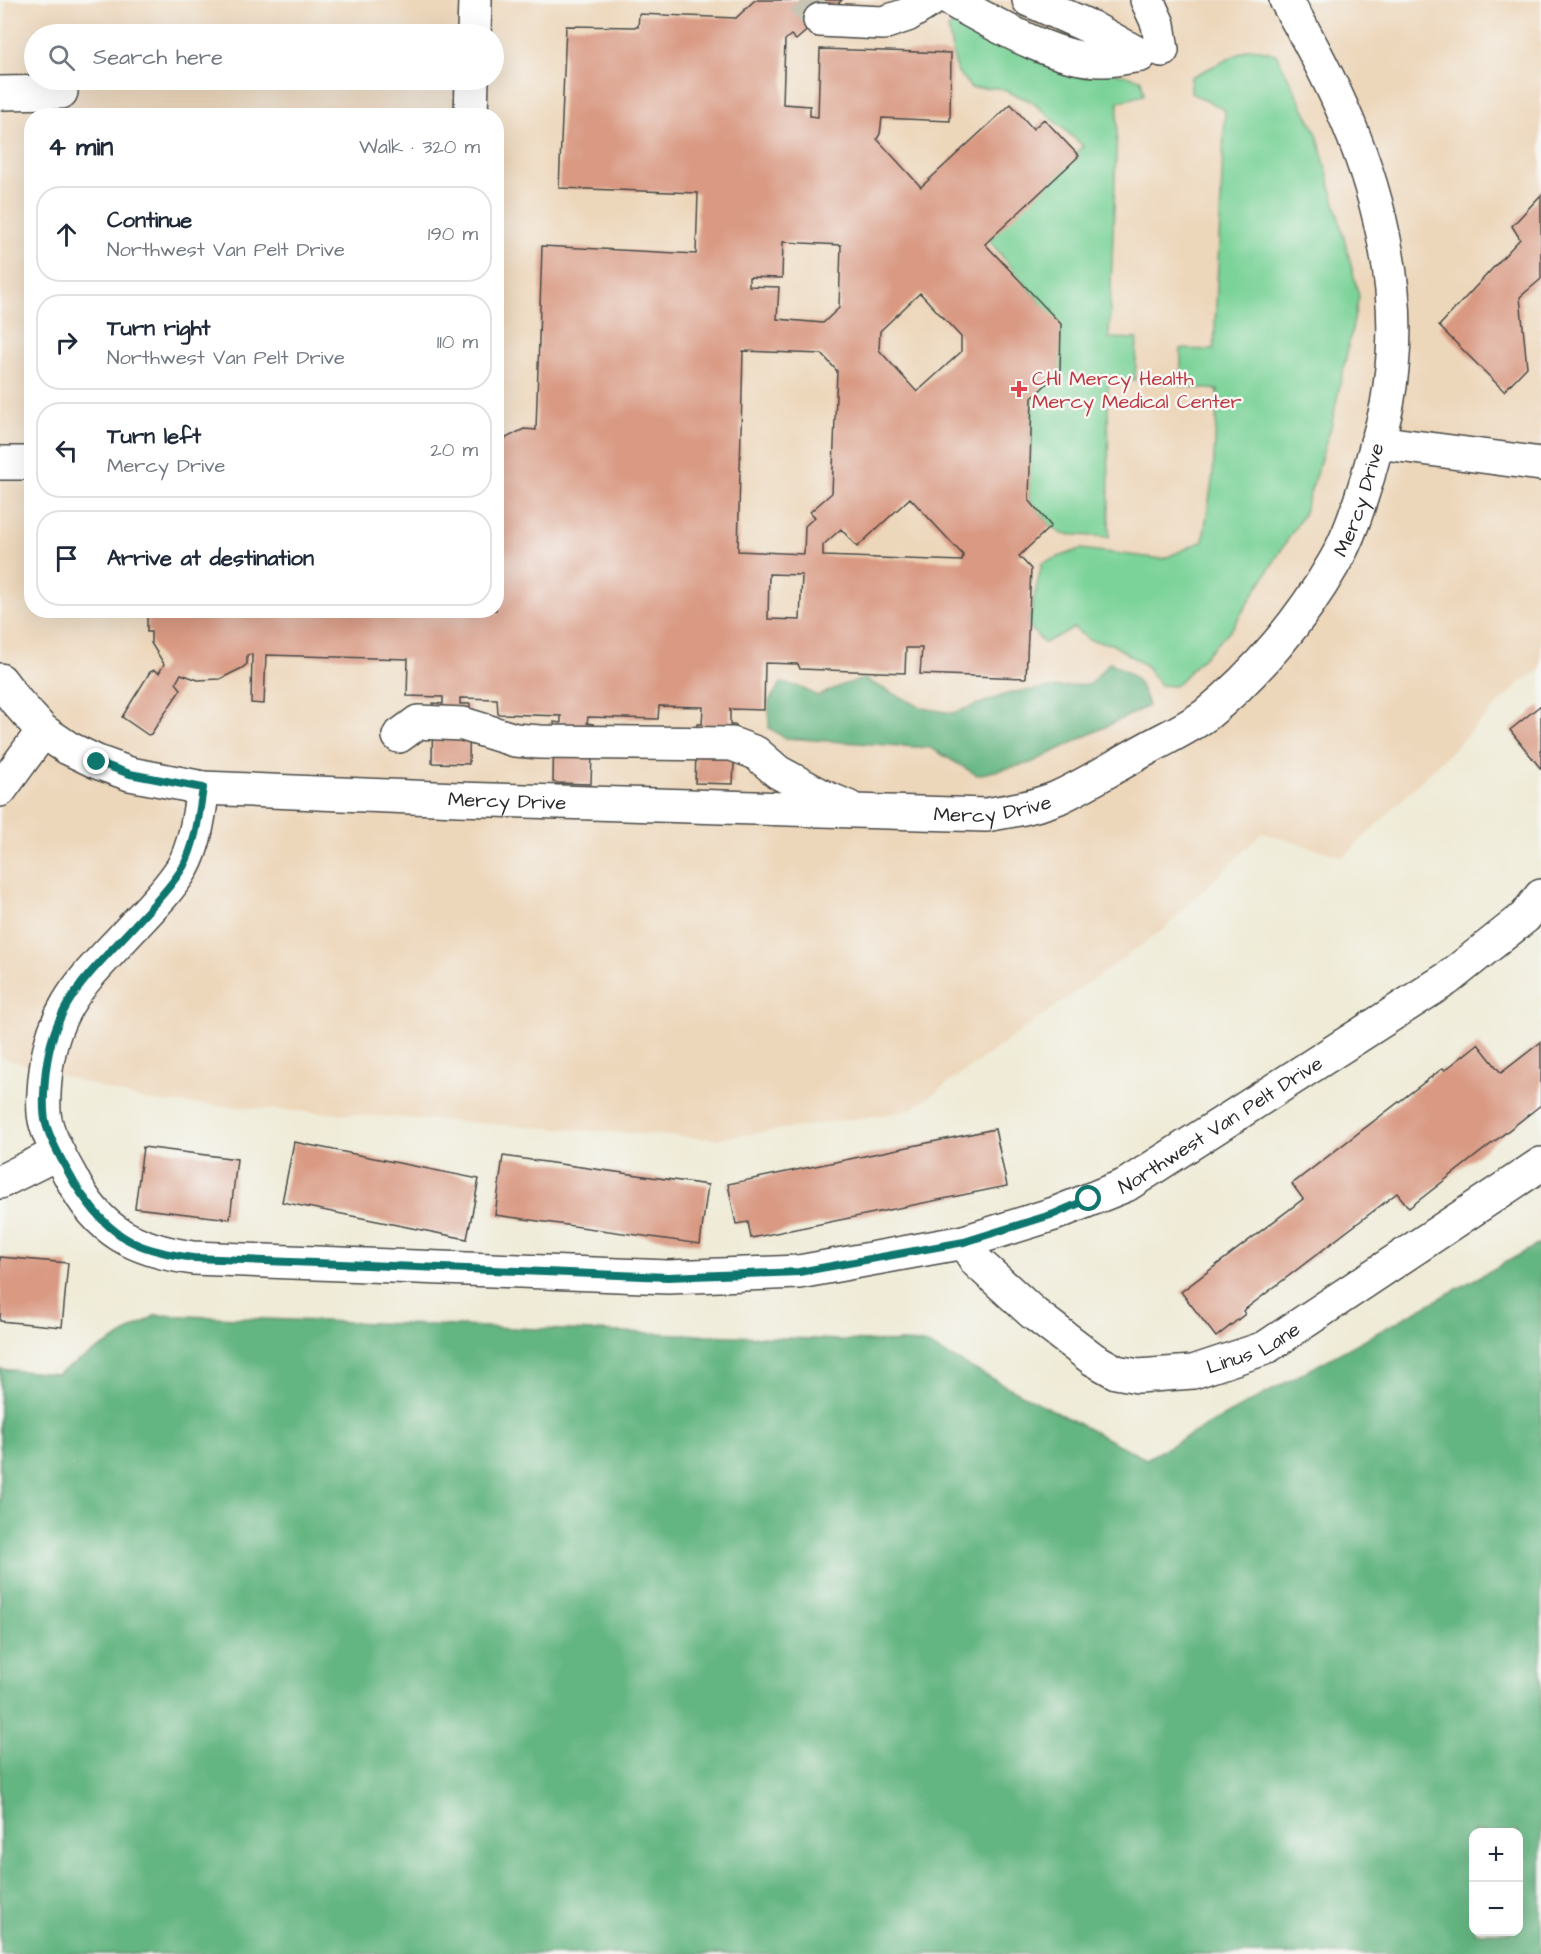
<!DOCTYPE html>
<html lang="en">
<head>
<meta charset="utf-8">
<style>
	body { margin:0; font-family:"Architects Daughter",sans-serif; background:#f6f6f7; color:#1f2937 }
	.controls { position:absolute; right:18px; bottom:18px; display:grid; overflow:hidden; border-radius:12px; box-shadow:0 6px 24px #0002 }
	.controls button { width:54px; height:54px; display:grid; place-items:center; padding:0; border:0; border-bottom:2px solid #e0e1e3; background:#fff; color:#1f2937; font:30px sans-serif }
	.stop { position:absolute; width:18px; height:18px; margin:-14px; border:4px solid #0f766e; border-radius:50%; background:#fff }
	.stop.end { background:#0f766e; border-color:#fff; box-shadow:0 2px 6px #0008 }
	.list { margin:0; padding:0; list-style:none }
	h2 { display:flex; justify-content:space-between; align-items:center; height:78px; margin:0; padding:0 24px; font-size:26px }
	h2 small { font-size:20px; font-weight:400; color:#747a83 }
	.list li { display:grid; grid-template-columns:39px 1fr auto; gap:18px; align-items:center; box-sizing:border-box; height:96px; margin:0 12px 12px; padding:0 12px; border:2px solid #e0e1e3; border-radius:24px }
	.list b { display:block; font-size:22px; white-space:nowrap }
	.list p { margin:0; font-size:20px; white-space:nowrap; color:#747a83 }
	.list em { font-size:20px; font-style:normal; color:#747a83 }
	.icon { flex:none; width:33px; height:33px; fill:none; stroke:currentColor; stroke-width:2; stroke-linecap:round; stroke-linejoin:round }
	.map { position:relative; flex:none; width:1541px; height:1954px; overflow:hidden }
	.search { position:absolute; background:#fff; box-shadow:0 6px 24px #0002; left:24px; top:24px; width:480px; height:66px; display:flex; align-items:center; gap:15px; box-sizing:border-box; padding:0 21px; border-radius:33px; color:#747a83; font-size:22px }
	.panel { position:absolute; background:#fff; box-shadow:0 6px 24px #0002; left:24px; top:108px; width:480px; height:510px; border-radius:24px }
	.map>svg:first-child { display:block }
	.built { fill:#edd7bb; fill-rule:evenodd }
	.green { fill:#7bd399; stroke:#537f62; stroke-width:1.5 }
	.forest { fill:#64b581; stroke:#487056; stroke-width:1.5; fill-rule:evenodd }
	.building { fill:#d99982; fill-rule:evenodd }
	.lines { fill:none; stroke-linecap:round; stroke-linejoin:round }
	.minor-tunnel { stroke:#c8c5b5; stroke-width:33; stroke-dasharray:33 16; stroke-linecap:butt }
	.minor-casing { stroke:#484845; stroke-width:36 }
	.minor { stroke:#fff; stroke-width:33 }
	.route { stroke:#0f766e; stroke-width:8 }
	.health-dot { fill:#e0444e; stroke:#f6f6f2; stroke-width:2 }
	.labels { text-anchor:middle; stroke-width:5; stroke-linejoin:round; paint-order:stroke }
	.health-label { font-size:20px; fill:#be3a42; stroke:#f6f6f2; text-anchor:start }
	.street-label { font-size:20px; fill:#2b2b2b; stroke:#f6f6f2 }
</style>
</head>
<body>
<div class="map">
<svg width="1541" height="1954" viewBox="0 0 1541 1954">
	<rect width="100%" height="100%" fill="#f6f6f2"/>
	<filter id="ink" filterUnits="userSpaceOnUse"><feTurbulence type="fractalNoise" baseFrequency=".0167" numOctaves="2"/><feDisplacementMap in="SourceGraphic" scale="12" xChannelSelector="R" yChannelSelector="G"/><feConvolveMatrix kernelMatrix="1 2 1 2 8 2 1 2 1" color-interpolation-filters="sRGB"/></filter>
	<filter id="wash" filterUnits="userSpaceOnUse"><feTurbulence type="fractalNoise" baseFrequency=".008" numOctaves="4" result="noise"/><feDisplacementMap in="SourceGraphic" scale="24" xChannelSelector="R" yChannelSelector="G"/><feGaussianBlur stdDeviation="1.35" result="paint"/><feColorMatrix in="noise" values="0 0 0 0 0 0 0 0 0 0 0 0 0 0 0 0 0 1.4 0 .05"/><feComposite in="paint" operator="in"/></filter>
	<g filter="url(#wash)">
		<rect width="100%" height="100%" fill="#efebd7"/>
		<path class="built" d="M6 0H1541V669L1520 683 1344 857 1262 833 1164 929 909 1111 716 1139 147 1101 0 1057V168ZM34 34H494V80H34ZM32 116H496V610H32Z"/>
		<path class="green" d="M959 19 1020 49 1141 79 1144 95 1118 102 1109 338 1137 339 1135 380 1108 386 1109 537 1062 534 1051 526 1029 500 1032 398 1060 327 989 240 1083 146 1031 101 998 88H971L956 70 948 28Z
			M1251 48 1276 54 1317 134 1359 296 1331 427 1303 515 1233 627 1175 686 1160 685 1145 665 1112 644 1089 640 1074 628 1044 643 1028 625 1042 563 1081 549 1163 559 1203 541 1213 474 1218 390 1181 386V349L1214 350 1225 110 1191 93V77Z"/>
		<path class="forest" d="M1110 662C1135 676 1140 678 1148 706L1031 763 977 775 931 748 785 738 769 728V701L781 683 797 686 818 696 842 685 864 679 923 708 953 713 1013 692 1090 684Z
			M1541 1243V1954H0V1369L57 1374 156 1315 924 1343 1146 1459ZM1474 1832H1518V1932H1474Z"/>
		<g id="blocks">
			<path class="building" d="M755 0H842L796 40 791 35 785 40 783 104 810 106V116L818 117 820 49 951 53 950 121 882 118 880 134 877 139 921 187 1011 104 1033 129 1044 119 1079 156 985 244 1061 324 1060 371 1032 398 1029 500 1051 526 1019 556 1031 569 1026 678 920 674 922 648H906L905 673 800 669 798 664 765 663 764 710 730 709V725H736L733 784 695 783 697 724H702L703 707 659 706 658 719 588 717 587 723 593 724 591 784 556 783 553 782 554 722 561 723V716L498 714 497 699 460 698V704H470L469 764 432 763 433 703 443 704V697L407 696 408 659 266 655 264 704 251 703 252 654 247 655V664L242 668 220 679 198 680 181 674 176 683 181 689 151 734 148 735 122 717 150 672 154 670 159 673 164 664 151 643V632H147V610H496V443L524 429 536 430 542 246 696 254 698 193 559 188 566 26 638 27 639 14 736 18ZM783 242 841 245 839 308 823 323 777 319 779 287 749 286V277L782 278ZM920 293 961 337V352L917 392 879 350 880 331ZM743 351 822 354 837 371 832 493 810 512 815 517 805 526 804 554 738 551ZM910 498 963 555 962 561 823 556V545L841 529 857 547ZM769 574 802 575 800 620 768 619Z
				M1541 195V279L1520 297 1527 367 1504 391 1439 326 1520 239 1512 226Z
				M1541 705V769L1510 730Z
				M1541 1042V1105L1409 1208 1397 1193 1243 1311 1245 1314 1216 1337 1181 1292 1303 1199 1292 1184 1443 1068 1445 1070 1478 1044 1501 1073Z
				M995 1129 1007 1186 751 1238 748 1222 736 1224 728 1184Z
				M294 1142 479 1179 467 1239 282 1202Z
				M143 1147 237 1159 230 1219 135 1208Z
				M503 1156 708 1185 700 1244 495 1215Z
				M0 1257 68 1263 62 1327 0 1321Z"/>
		</g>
	</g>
	<g filter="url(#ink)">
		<use href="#blocks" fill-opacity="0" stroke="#484845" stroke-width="1.5"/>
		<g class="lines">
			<path class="minor-tunnel" d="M803 0 820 20"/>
			<g class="minor-casing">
				<g id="minor">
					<path d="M951 0C991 22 1057 62 1104 60 1116 60 1128 57 1140 55"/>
					<path d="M1029 0 1090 27 1140 55"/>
					<path d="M1147 0 1158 24 1162 50"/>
					<path d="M820 20 883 23 907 15 931 0"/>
					<path d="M474 34 475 0"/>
					<path d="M0 93 61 92"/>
					<path d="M471 116 472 80"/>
					<path d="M1377 442 1541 464"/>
					<path d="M0 463H32"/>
					<path id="s1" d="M0 680 16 701 43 731 68 748 97 762 130 774 203 788 458 799 986 815C1010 811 1034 807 1057 798 1088 784 1118 764 1148 748 1168 737 1190 727 1207 714 1257 673 1302 619 1334 563 1350 536 1359 505 1368 476 1374 453 1382 429 1387 405 1396 355 1396 300 1386 250 1370 158 1332 80 1286 0"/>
					<path d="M399 736 418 722 463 724 515 740 540 742 732 744 756 753 778 772 824 797 848 807"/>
					<path id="s2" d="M203 788C199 814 196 843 183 867 169 890 149 909 131 929 85 979 51 1006 45 1079 44 1092 42 1111 46 1124 51 1142 62 1161 71 1177 98 1232 136 1250 193 1258L668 1277 799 1272 964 1242 1054 1214 1126 1185 1447 979 1525 917 1541 896"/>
					<path d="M0 790 43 731"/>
					<path d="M0 1182 58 1153"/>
					<path id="s3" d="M964 1242 977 1262 1033 1313 1093 1359 1116 1372 1138 1376 1193 1372 1265 1348 1541 1164"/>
				</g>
			</g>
			<use href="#minor" class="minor"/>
		</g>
	</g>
	<g class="lines" filter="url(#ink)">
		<path class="route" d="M97 762 130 774 203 788C199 814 196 843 183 867 169 890 149 909 131 929 85 979 51 1006 45 1079 44 1092 42 1110 46 1124 51 1142 62 1161 71 1177 76 1187 82 1195 89 1204 118 1243 146 1251 193 1258L668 1277 799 1272 964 1242 1054 1214 1089 1199"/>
	</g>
	<path class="health-dot" d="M1016 380h6v6h6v6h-6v6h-6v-6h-6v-6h6z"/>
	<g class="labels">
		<g class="health-label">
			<text x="1032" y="385">CHI Mercy Health<tspan x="1032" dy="23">Mercy Medical Center</tspan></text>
		</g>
		<g class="street-label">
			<text dy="7" stroke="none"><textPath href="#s1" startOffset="1534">Mercy Drive</textPath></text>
			<text dy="7" stroke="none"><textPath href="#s1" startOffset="543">Mercy Drive</textPath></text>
			<text dy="7" stroke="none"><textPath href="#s1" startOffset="1029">Mercy Drive</textPath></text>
			<text dy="7" stroke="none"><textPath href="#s2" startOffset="1656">Northwest Van Pelt Drive</textPath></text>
			<text dy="7" stroke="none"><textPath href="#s3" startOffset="344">Linus Lane</textPath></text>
		</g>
	</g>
</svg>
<div class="controls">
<button>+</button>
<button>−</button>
</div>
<div class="stop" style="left:1089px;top:1199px"></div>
<div class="stop end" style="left:97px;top:762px"></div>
<div class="search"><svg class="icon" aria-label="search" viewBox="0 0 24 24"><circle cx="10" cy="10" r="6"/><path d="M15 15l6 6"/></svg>Search here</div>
<section class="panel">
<h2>4 min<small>Walk · 320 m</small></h2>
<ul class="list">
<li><svg class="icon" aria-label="ahead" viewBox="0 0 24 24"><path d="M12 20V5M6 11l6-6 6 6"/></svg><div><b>Continue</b><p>Northwest Van Pelt Drive</p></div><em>190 m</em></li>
<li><svg class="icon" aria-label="right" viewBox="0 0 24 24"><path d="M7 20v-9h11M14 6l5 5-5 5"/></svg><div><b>Turn right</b><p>Northwest Van Pelt Drive</p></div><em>110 m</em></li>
<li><svg class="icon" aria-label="left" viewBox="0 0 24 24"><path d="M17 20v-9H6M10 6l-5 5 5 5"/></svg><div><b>Turn left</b><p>Mercy Drive</p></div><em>20 m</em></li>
<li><svg class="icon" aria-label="arrive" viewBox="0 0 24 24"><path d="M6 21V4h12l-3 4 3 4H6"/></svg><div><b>Arrive at destination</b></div></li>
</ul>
</section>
</div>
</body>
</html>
